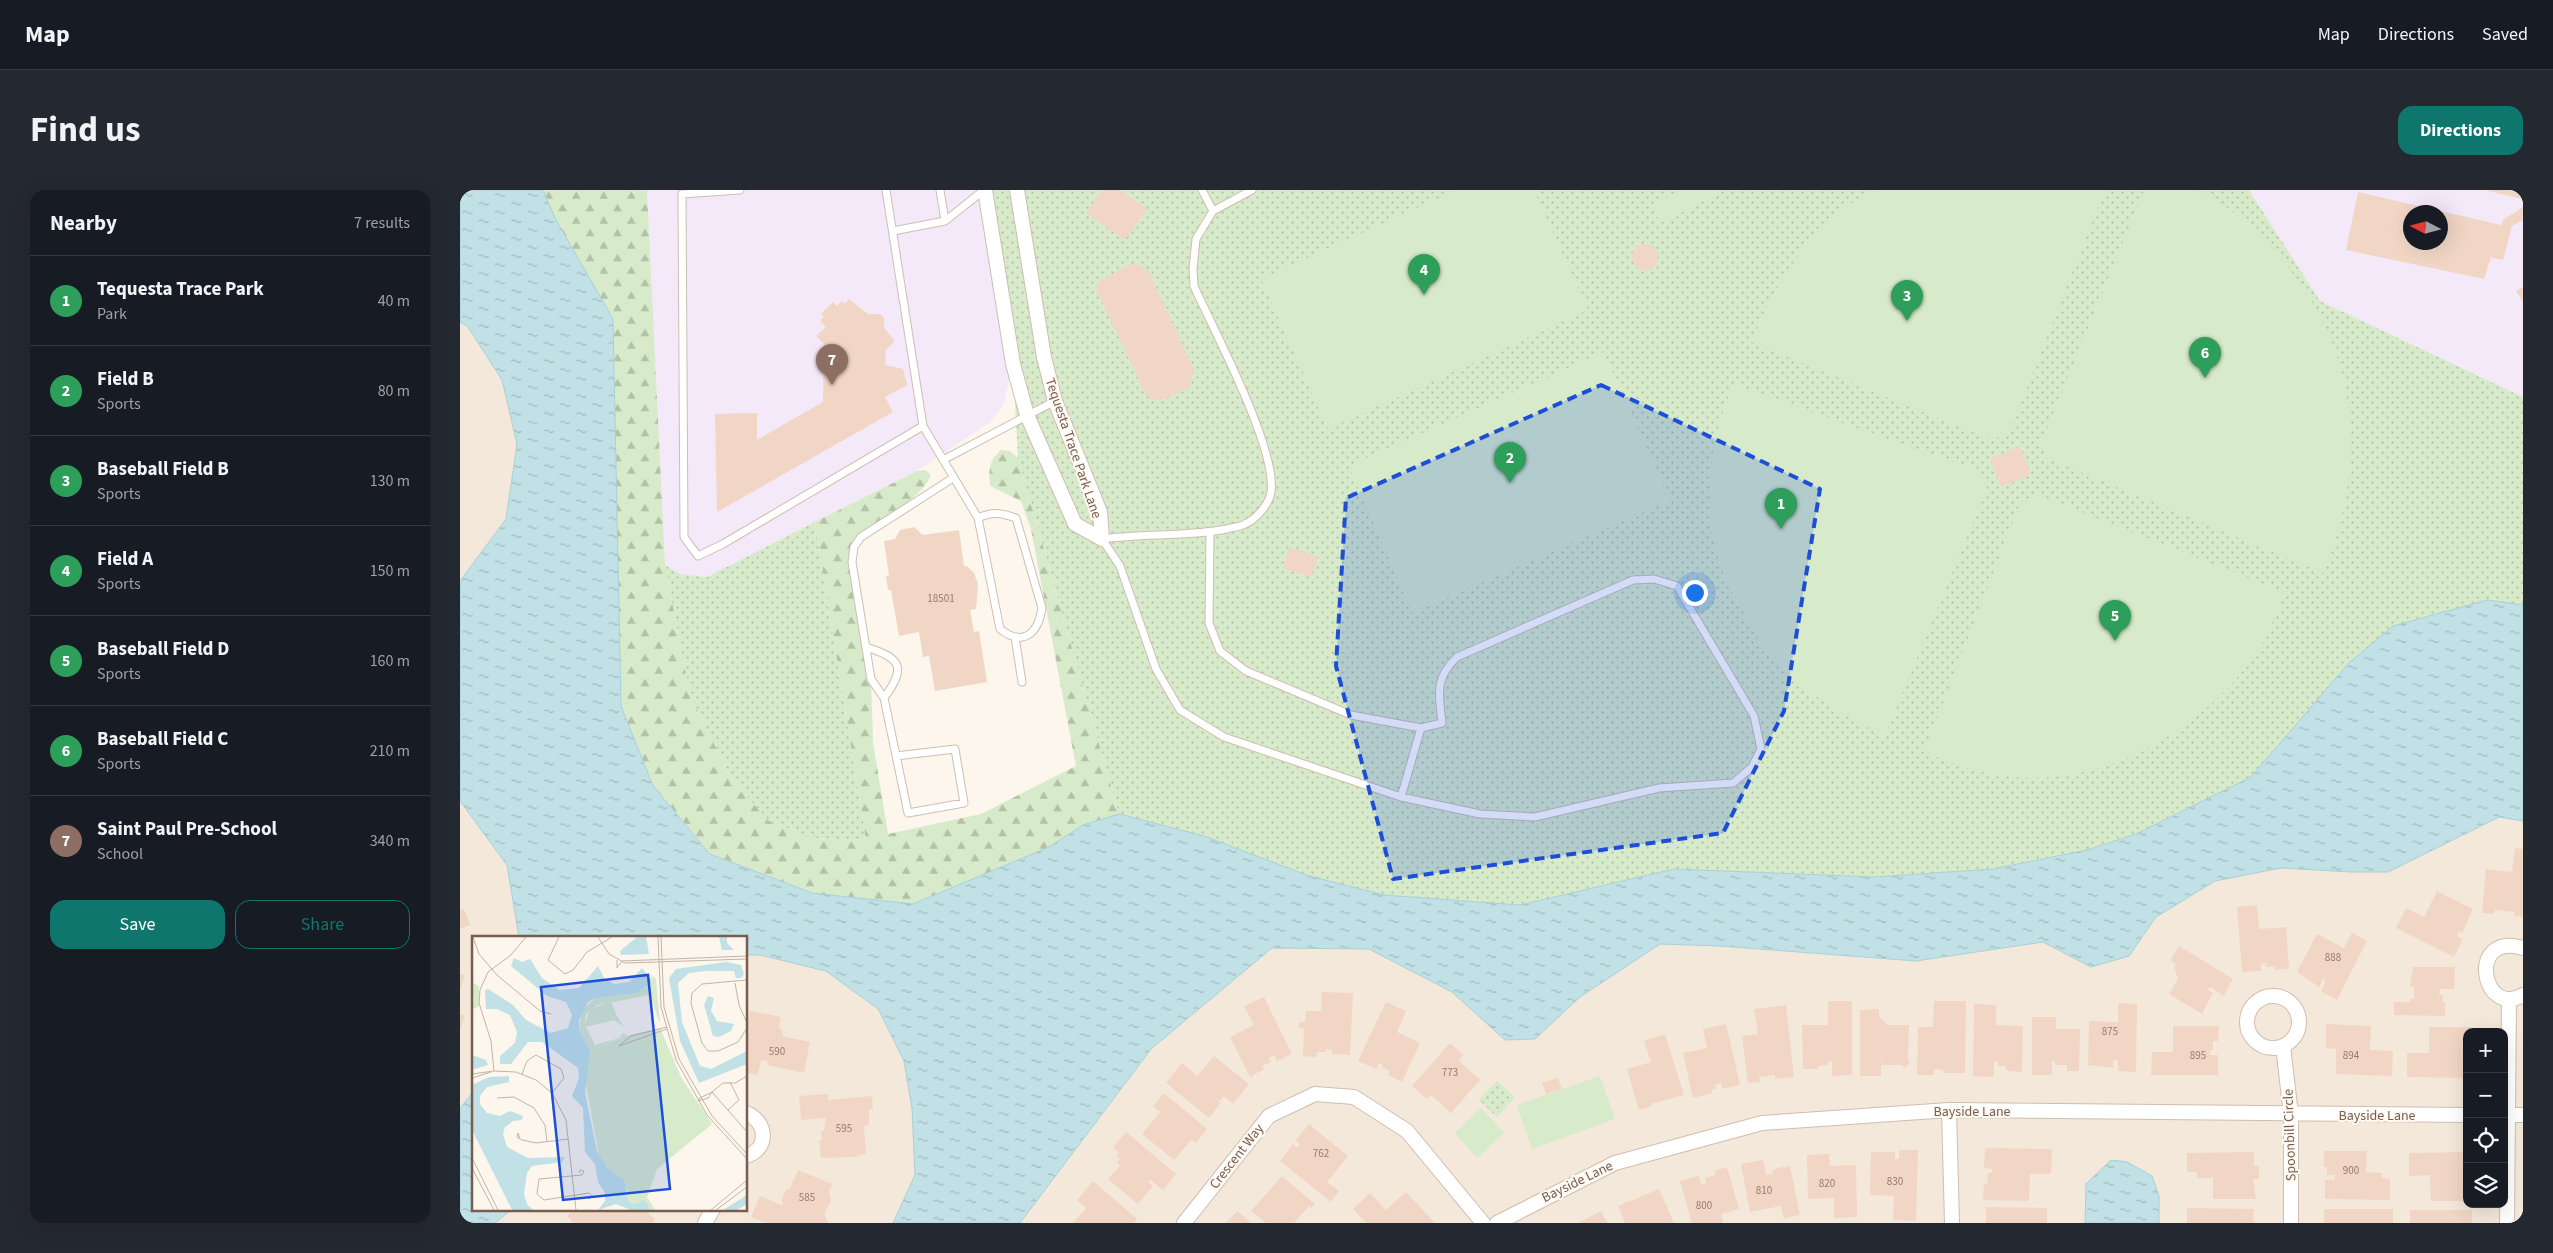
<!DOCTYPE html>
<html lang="en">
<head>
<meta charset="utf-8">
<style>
	body { margin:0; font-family:"Source Sans 3",sans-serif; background:#242831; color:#f1f3f6 }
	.controls { position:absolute; right:15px; bottom:15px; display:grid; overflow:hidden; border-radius:10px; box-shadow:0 5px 20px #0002 }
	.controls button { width:45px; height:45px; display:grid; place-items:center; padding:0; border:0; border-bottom:1px solid #363941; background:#171b24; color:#f1f3f6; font:25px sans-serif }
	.compass { position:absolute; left:1943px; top:15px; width:45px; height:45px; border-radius:50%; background:#171b24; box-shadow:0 5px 20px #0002; rotate:276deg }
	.you { position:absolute; left:1234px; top:402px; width:18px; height:18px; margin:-12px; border:4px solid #fff; border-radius:50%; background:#1a73e8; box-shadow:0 0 0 8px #1a73e833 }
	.badge { display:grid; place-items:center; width:32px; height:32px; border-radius:50%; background:#0f766e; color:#fff; font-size:16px; font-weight:700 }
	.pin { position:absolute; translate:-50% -41px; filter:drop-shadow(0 1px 2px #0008) }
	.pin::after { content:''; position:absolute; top:26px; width:18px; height:15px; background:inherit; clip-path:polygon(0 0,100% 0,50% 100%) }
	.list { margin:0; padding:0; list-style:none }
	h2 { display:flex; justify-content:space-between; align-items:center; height:65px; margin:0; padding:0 20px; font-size:21px }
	h2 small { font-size:16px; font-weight:400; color:#9ea1a6 }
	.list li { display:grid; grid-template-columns:32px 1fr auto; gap:15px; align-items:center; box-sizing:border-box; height:90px; padding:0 20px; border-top:1px solid #363941 }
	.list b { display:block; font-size:19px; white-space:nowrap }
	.list p { margin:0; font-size:16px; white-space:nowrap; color:#9ea1a6 }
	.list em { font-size:16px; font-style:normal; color:#9ea1a6 }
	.actions { display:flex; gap:10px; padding:15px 20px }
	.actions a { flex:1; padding:11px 0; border:1px solid #0f766e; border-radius:15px; text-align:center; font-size:18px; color:#0f766e }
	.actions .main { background:#0f766e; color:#fff }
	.icon { flex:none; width:28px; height:28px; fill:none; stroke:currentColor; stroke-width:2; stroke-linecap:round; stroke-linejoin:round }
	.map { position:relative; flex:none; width:2063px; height:1033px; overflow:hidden; border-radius:15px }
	header { display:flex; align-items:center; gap:30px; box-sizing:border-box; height:70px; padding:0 25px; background:#171b24; border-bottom:1px solid #363941 }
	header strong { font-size:24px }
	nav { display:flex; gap:28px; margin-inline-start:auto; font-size:18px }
	.intro { display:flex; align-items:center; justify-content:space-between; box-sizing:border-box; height:120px; padding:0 30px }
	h1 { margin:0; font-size:35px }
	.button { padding:12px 22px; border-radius:15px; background:#0f766e; color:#fff; font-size:18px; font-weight:700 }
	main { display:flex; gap:30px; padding:0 30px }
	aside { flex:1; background:#171b24; border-radius:15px; box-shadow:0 5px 20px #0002 }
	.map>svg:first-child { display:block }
	.residential { fill:#f4e8db; fill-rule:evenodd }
	.education { fill:#f3e9f9; fill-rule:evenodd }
	.green { fill:url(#green-dots) }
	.forest { fill:url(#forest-firs) }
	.pitch { fill:#d7eaca }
	.water { fill:url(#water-ripples); stroke:#a7d0d7 }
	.building { fill:#f1d6c5; fill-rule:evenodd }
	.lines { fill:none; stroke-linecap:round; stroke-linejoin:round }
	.lane-casing { stroke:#cfbeb1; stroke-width:9 }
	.street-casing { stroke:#cfbeb1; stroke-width:16 }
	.lane { stroke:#fff; stroke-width:7 }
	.street { stroke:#fff; stroke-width:14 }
	.marked { fill:#1d4ed8; fill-opacity:0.2; stroke:#1d4ed8; stroke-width:4; stroke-dasharray:10 6; stroke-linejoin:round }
	.labels { text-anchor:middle; stroke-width:4; stroke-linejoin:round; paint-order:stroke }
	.number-label { font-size:11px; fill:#967b6c }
	.street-label { font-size:14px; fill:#785d4f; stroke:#fefaf3 }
	.inset-road { fill:none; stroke:#c3b4a8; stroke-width:1 }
	.view { fill:#1d4ed8; fill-opacity:0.15; stroke:#1d4ed8; stroke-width:2.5 }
	.inset-edge { fill:none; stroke:#785d4f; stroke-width:2.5 }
</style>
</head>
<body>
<header>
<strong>Map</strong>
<nav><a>Map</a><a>Directions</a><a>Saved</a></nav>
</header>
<div class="intro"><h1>Find us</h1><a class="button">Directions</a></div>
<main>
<aside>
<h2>Nearby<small>7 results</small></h2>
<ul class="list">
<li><span class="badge" style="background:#2e9e5b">1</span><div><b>Tequesta Trace Park</b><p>Park</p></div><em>40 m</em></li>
<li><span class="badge" style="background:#2e9e5b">2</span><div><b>Field B</b><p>Sports</p></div><em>80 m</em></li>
<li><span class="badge" style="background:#2e9e5b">3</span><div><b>Baseball Field B</b><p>Sports</p></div><em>130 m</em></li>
<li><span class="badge" style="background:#2e9e5b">4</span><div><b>Field A</b><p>Sports</p></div><em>150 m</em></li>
<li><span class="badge" style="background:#2e9e5b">5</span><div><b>Baseball Field D</b><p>Sports</p></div><em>160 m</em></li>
<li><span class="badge" style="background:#2e9e5b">6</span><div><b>Baseball Field C</b><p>Sports</p></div><em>210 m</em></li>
<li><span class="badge" style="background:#8d6e63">7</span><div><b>Saint Paul Pre-School</b><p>School</p></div><em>340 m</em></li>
</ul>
<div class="actions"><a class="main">Save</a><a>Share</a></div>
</aside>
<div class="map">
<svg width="2063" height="1033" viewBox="0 0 2063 1033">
	<defs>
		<pattern id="green-dots" width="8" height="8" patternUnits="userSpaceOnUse" patternTransform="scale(1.25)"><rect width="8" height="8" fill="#d7eaca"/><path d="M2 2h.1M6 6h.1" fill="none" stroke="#b3c1a6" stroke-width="1.8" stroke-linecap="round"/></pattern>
		<pattern id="forest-firs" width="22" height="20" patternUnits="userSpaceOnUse" patternTransform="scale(1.25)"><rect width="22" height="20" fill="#d7eaca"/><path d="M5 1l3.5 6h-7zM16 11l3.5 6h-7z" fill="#b3c1a6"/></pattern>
		<pattern id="water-ripples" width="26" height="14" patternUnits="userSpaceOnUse" patternTransform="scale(1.25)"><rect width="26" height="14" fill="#c1e1e6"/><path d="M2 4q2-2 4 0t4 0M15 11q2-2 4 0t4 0" fill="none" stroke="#a2babd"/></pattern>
	</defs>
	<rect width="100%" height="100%" fill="#fcf6ec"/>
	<path class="residential" d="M0 132 8 137 42 190 57 254 46 329 0 391Z
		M0 611 47 675 59 747H14V901L0 918Z
		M2039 627 2063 631V1033H1699V1006L1626 994 1625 1033H560L691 859 812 758 909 759 992 802 1045 850 1074 849 1120 807 1200 754 1260 756 1456 771 1583 752 1631 777 1669 766 1696 727 1755 691 1821 678 1891 682H1928ZM2007 842H2044V1014H2007Z
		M286 765H300L366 781 417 819 444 871 452 918 455 985 433 1033H35L52 1019H286Z"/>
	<path class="education" d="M187 0H525L553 174 543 216 529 233 457 281 247 387 220 384 205 375Z
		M1789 0H2063V207L1860 111ZM1950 22H1980V52H1950Z"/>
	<path class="green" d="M525 0H1789L1860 111 2063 207V415L2027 410 1888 474 1791 587 1676 644 1627 660 1533 679 1414 687 1214 679 1060 715 924 705 849 686 744 646 659 624 558 268 553 174Z
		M355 332 406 650 352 648 309 631 272 590 230 506 205 375 220 384 247 387Z
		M1037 891 1055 907 1037 927 1019 910Z"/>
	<path class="forest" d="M83 0H187L205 375 230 506 272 590 309 631 352 648 406 650 355 332 457 281 466 280 471 286 464 297 443 318 401 347 392 372 411 489 413 552 428 644 521 624 616 576 571 339 561 311 530 296C529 279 528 272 541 260L550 261 558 268 659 624 623 635 589 657 453 714 352 703 251 664 193 596 161 516 153 129 95 28Z"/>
	<path class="pitch" d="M996 0H1074L1128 120 868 239 801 89Z
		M1221 0H1266L1200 33 1192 16Z
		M1417 0H1645L1549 243 1532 250 1291 152C1318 90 1352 28 1417 0Z
		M1684 0C1697 0 1725 0 1737 0 1761 9 1786 33 1803 50 1897 142 1913 264 1863 383L1587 268 1580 256Z
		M1143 162 1211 310 952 423 889 276Z
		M1273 194 1519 281 1527 298 1425 546C1390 530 1356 509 1327 483 1308 466 1295 445 1283 422 1277 410 1269 398 1264 385 1239 321 1248 256 1273 194Z
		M1576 304 1824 402C1816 424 1809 446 1796 464 1745 536 1657 590 1567 588 1531 587 1496 576 1464 562L1560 313Z
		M1140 886 1155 929 1072 959 1057 915Z
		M1021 918 1044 943 1017 968 995 943Z"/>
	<path class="water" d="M9 0H83L95 28 153 129 161 516 193 596 250 664 352 703 453 714 589 657 623 635 659 624 744 646 849 686 924 705 1060 715 1214 679 1414 687 1533 679 1627 660 1676 644 1791 587 1888 474 1933 436 2027 410 2063 415V631L2039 627 1928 682H1891L1821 678 1755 691 1696 727 1669 766 1631 777 1583 752 1456 771 1260 756 1200 754 1120 807 1075 849 1045 850 992 802 909 759 812 758 691 859 560 1033H433L455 985 452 918 444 871 418 819 366 781 300 765H286V747H59L47 675 0 611V391L46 329 57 254 42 190 8 137 0 132V9Z
		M14 901V1019H52L35 1033H0V918Z
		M1651 970 1667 972 1692 986 1699 1006V1033H1625L1626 994Z"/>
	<path class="building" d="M642 0H660L687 19 665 50 626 23Z
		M2028 0H2063V9L2028 1Z
		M1898 2 2041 35 2043 30 2063 17V30L2052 36 2043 70 2031 67 2024 89 1886 60ZM1950 22H1980V52H1950Z
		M1172 67a13 13 0 1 1 26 0a13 13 0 1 1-26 0Z
		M670 74 678 75 688 80 734 180 729 198 702 210H692L686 205 636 99 640 91Z
		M2063 97V112L2056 101Z
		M389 109 408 124H420L424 127V138L435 151 426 160 425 175 443 179 447 195 425 207 433 222 257 322 255 224 297 223V250L363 212 364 154 356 146 366 137 360 131 364 127 361 124 373 112 377 116 382 111 384 114Z
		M1560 256 1571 285 1541 297 1530 269Z
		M454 337 463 345 499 340 504 376 508 377 514 383 518 394 516 419 510 420 514 442 519 441 527 492 475 501 469 466 463 467 459 442 439 446 431 400H428L426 386 429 385 424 351 435 349 440 340Z
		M830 357 858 367 851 387 823 378Z
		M2055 658 2063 659V727L2054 726V722L2035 720 2034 724 2022 723 2026 679 2052 682Z
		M1977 701 2013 719 2002 743 1999 741 1997 746 2003 749 1994 767 1936 738 1946 718 1964 727Z
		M1797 715 1799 739 1826 737 1829 778 1815 780V776L1806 777V773L1801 774V781L1782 782 1777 717Z
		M4 719 10 735 0 739V720Z
		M1892 743 1907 751 1877 810 1861 801 1865 793 1864 787 1859 797 1837 782 1857 744 1884 758Z
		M1719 756 1773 789 1764 806 1750 797 1748 800 1753 803 1742 824 1709 804 1718 789 1714 777 1716 774 1710 770Z
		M1953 777H1995L1994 799H1980L1979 805H1983L1982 812H1985V826L1934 825V812H1950V809H1954V797H1950Z
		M0 784 5 785 0 801Z
		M862 802 893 803 890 865 872 864V860L866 859V862H857L856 867 843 866 844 839 839 838V832H845L846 821H861Z
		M804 807 832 864 817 871 814 865 809 868 811 872 802 876 804 879 790 887 770 847 794 835 784 816Z
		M1368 811H1392V885L1372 886V871H1368V875L1358 876V879H1343L1342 835H1368Z
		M1474 811H1506L1505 883H1483V880L1474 879V885H1457L1458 837H1473Z
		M926 812 946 821 937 842 960 853 942 892 928 885 930 881 922 877 923 875 919 873 916 879 898 871Z
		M1658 813 1677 814 1676 882 1658 881V870H1653V878L1628 875 1629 831 1658 832Z
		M1514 814 1536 815V835L1563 836 1562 882 1549 881 1546 880V876H1538V872L1534 871V887L1513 886Z
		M1326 815 1334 887 1315 889V885L1299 887 1300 892 1288 893 1282 846 1298 844 1294 819Z
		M1419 819V827L1428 835H1449L1448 869 1450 873 1445 878 1441 875H1422L1421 869V886H1400V820Z
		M290 821 321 827 319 837 323 842 322 846 350 852 344 883 307 875 308 871 301 870 298 885 286 883V838Z
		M0 824 5 826 0 841Z
		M1572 827H1596V839H1620L1619 881H1607V875H1595V871H1592V885H1572Z
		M1266 834 1280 895 1262 899 1261 893 1255 895 1256 899 1251 900 1252 903 1233 908 1223 863 1247 858 1243 839Z
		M1866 834 1911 836 1910 860 1933 861 1932 886 1876 884V859L1866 858Z
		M1713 836H1759L1758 851H1753V860H1750V865H1758V885H1691L1692 862H1713Z
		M1969 837H2011V842H2007V888L1947 887V863H1969Z
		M1205 844 1224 905 1191 914 1192 916 1179 920 1167 879 1191 872 1184 851Z
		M990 853 1003 865 999 871 1020 890 991 923 971 905 967 909 952 896Z
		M754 866 789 894 773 914 764 906 760 911 756 908 760 914 749 928 706 893 722 873 737 886Z
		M1098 888 1102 899 1086 904 1082 893Z
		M704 903 747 939 736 953 731 950 714 970 682 944 700 922 693 916Z
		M368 904V910L412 906 413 919H409V935L404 936 406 964 397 965V967L361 968 359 950H362L361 941H364L366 928 341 930 339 906Z
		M849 934 888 966 867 992 879 1001 871 1012 820 971 833 954 837 958 840 954 836 950Z
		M666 942 716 984 703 1000 690 990 688 992 693 996 678 1014 648 989 660 976 657 973 660 969 656 966 659 963 653 957Z
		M1525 958 1592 959 1591 984H1570L1569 1011 1523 1010 1524 994H1527L1528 983H1532V979L1524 978Z
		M1439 960H1458L1456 1031 1433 1030 1434 1006 1410 1005 1411 962H1435V969H1439Z
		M1864 961H1907L1906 982 1922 983V988L1930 989V1010L1865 1009V990H1875V985H1867V977H1864Z
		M1794 962V976H1799V989H1793L1796 1009H1753V988H1737V982H1727V963Z
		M2007 962V1011H1971L1970 985 1949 986V963Z
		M1369 964 1370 976 1396 975 1397 1027 1374 1028V1008L1348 1009 1347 965Z
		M1303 970 1306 985 1313 984 1312 981 1318 978 1330 976 1340 1025 1324 1028 1321 1016 1290 1022 1281 974Z
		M1267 977 1279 1019 1261 1024 1263 1033H1232L1220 991 1239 986 1241 995 1246 993 1245 988 1255 985 1254 981Z
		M338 980 372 994 369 1001 371 1011 364 1024 368 1033H305L291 1027 300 1006 323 1016 322 1009 326 1000 330 998Z
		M822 986 855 1014 852 1018 849 1016 834 1033H806L791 1021Z
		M633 991 677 1029 674 1033H613L626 1018 617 1010Z
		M1199 999 1214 1033H1165L1158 1016Z
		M946 1002 975 1033H906L893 1019 910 1003 926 1020Z
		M1526 1017 1587 1018V1033H1526Z
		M1727 1018 1794 1019 1793 1033H1727Z
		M114 1019H185L194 1029 193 1033H113L107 1026Z
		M1864 1019H1933V1033H1864Z
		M1950 1020H2012V1033H1950Z
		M777 1021 791 1033H766Z
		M1141 1021 1147 1033H1118Z"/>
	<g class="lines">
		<g class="lane-casing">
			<path id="lane" d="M280 0 222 4 224 347 238 366 263 354 463 236
				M426 0 463 236 518 328 540 439C563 457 578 444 582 418L556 328C541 323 533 321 518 328
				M480 0 485 31
				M742 0 753 21
				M433 41 485 31 524 0
				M483 270 595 211
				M750 342 749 433 760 461 786 481 891 525 961 538 982 533C979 504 974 489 997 467L1173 390 1194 389 1217 396 1294 526 1301 559 1292 577 1273 593 1199 598 1075 627 1020 624 941 607 764 547 720 520 696 479 660 376 642 349C683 343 726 347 767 339 773 337 780 337 785 334 796 329 809 315 811 302 817 258 754 141 734 96L733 79 736 49 753 21 792 0
				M555 447 562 492
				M406 457C441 468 447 477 424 508
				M436 566 495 559 504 613 448 623 424 508 411 489 392 372 394 357 401 347 493 288
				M941 607 961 538"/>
		</g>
		<g class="street-casing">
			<path id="street" d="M525 0 553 174 567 225 615 334 642 349
				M557 0 584 167 595 211 640 322 642 349
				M2063 758C2006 741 2022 829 2063 805
				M1787 832a26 26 0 1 1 52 0a26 26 0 1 1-52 0Z
				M1823 856 1831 925V1033
				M1489 920 1492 1033
				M286 923C307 931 310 959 286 966
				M2044 925H2063
				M245 1033 253 1019
				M724 1033 809 926 855 904 894 907 947 941 1023 1033
				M1037 1033 1155 973 1302 933 1489 920 2007 925
				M2047 1033 2049 809"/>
		</g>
		<use href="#lane" class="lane"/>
		<use href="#street" class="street"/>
	</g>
	<path class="marked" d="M1141 195 1360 299 1324 521 1263 643 933 689 876 476 886 308Z"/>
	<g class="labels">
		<g class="number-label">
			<text x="481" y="412">18501</text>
			<text x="1873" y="771">888</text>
			<text x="1650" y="845">875</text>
			<text x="317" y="865">590</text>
			<text x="1738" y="869">895</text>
			<text x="1891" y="869">894</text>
			<text x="990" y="886">773</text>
			<text x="384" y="942">595</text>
			<text x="861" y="967">762</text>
			<text x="1891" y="984">900</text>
			<text x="1435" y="995">830</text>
			<text x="1367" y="997">820</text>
			<text x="1304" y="1004">810</text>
			<text x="347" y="1011">585</text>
			<text x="1244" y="1019">800</text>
		</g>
		<g class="street-label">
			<text transform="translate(614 258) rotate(71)" y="5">Tequesta Trace Park Lane</text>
			<text x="1512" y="926">Bayside Lane</text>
			<text x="1917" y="930">Bayside Lane</text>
			<text transform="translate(1829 945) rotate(-92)" y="5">Spoonbill Circle</text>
			<text transform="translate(776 966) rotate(-52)" y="5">Crescent Way</text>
			<text transform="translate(1117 991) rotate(-26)" y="5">Bayside Lane</text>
		</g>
	</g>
	<g transform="translate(12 746)">
		<rect width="275" height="275" fill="#fcf6ec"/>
		<path d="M0 46 7 50V70L3 73 0 71ZM139 65 145 80 113 88 118 74ZM188 92 209 141 240 188 185 233 175 261 183 274H179L172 265 163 268 157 266 155 253 147 240 135 231 127 220 113 143 118 114 154 100Z" fill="#d7eaca"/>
		<path d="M180 39 184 43 188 88 178 59 126 69 114 78 113 88 145 80 152 91 142 84 114 91 123 109 147 102 151 97 155 99 118 114 107 94 110 73 124 62 164 57 179 47Z" fill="#d7eaca"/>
		<path d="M175 123 190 149 176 157 161 132ZM157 134 171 159 157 168 142 142ZM197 157 209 161 225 186V196L220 200 207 198 185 164 190 166ZM203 159 223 187V193L218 198 209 196 193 171 194 162ZM205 162 221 188 210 195 194 169ZM161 172 170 173 163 200 135 193 143 179ZM174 174 190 185 195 196 194 210 168 202ZM134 197 161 206 154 232 136 219 132 208ZM166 206 196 214 188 229 174 237 156 236Z" fill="#d7eaca" fill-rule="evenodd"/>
		<path d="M165 1H174L177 18 149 19 148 15ZM247 1H255V7L262 14H250ZM42 22 50 26 58 23 70 42 87 54 107 52 126 30 132 42 142 48 157 46 170 32 179 43V47L164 57 124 62 116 66 107 84V94L118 114 113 157 125 215 135 231 152 244 157 266 163 268 172 264 179 274H158L144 268 126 274 133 265V257L126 246 123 228 113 216 111 172 100 160 107 142 106 132 70 106H56L39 128H28V120L43 107 45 96 38 79 25 73H14L13 54 16 53 41 69 54 84 79 97 96 92 100 79 94 66 75 60 39 30ZM254 26 269 29 272 38 269 42H264L262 35H233L217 37 206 47 210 86 228 130 239 133 275 115V128L227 147 208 105 197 42 204 33ZM236 60 242 62 239 75 245 85 262 88 259 95 247 101 241 100 232 69ZM0 119 14 124 16 129 0 134ZM37 140V146L15 151 8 160V168L15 177 28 180 38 175 51 180 50 184 41 185 33 191 31 198 35 211 56 222 93 221 90 226 60 230 55 237 52 258 55 268 61 274H40L0 194V149L17 141ZM275 259V268L265 274H251Z" fill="#c1e1e6"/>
		<path class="inset-road" d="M1 1 7 18 25 39 68 75 79 78M87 1 76 24 93 38 101 34 115 16 140 1M126 1 137 18 153 27 275 23M186 1 189 71 204 124 235 179 275 223M189 1 192 71 207 123 240 180 275 218M145 24V32L150 25M150 25 275 20M275 44 230 48 220 57 219 67 230 107 236 115H246L266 106 275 92M263 47 267 69 275 87M147 110 159 100 195 91M147 110 195 93M22 135 19 105 7 67 8 54 16 36 39 19 54 1M0 138 22 135 44 136 64 144 80 157 94 184 104 274M50 138 55 125 64 119 89 133 92 142 80 157M275 140 263 147H251L240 156 275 196M0 142 19 136M240 156 236 162 226 165 228 162ZM25 162 42 161 62 172 73 189 75 206M256 174 267 164 258 146M48 202 46 197 45 201 50 204 64 207 97 203M0 222 26 274M0 232 22 274M107 237 108 234 112 235 110 239 67 243 65 258 72 264 117 257 120 260 117 263 114 260M239 274 275 244M244 274 275 251"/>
		<path class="view" d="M176 39 198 253 91 264 69 51Z"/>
		<rect width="275" height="275" class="inset-edge"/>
	</g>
</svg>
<div class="controls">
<button>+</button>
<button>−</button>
<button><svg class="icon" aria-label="locate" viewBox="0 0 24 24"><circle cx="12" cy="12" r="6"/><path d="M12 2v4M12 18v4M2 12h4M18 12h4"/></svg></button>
<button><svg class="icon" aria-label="layers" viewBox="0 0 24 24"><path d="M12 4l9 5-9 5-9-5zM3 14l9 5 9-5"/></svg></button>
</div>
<svg class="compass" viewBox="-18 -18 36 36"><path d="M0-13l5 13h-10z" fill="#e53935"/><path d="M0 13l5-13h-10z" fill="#9ea1a6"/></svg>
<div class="you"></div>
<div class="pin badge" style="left:1321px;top:339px;background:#2e9e5b">1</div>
<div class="pin badge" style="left:1050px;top:293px;background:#2e9e5b">2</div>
<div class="pin badge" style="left:1447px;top:131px;background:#2e9e5b">3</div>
<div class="pin badge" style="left:964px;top:105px;background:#2e9e5b">4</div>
<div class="pin badge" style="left:1655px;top:451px;background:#2e9e5b">5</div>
<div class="pin badge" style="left:1745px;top:188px;background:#2e9e5b">6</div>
<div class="pin badge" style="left:372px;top:195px;background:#8d6e63">7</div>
</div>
</main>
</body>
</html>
